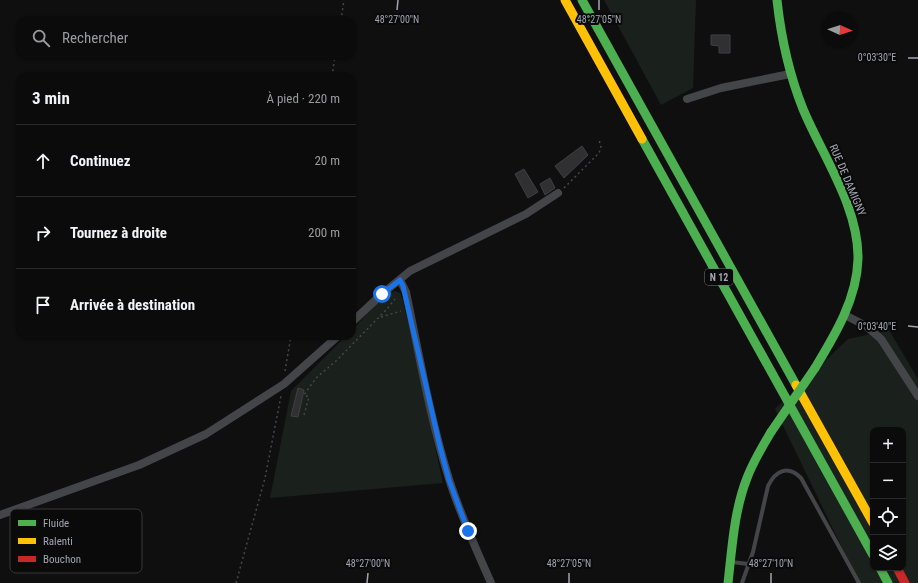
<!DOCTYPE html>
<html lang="fr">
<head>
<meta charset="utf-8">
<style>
	body { margin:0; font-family:"Roboto Condensed",sans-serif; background:#141415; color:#f1f3f6 }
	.controls { position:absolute; right:12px; bottom:12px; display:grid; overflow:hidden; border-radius:8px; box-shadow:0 1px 3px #0004 }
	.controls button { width:36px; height:36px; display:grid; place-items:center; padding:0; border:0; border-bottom:1px solid #2b2b2d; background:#0b0b0c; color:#f1f3f6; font:20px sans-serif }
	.compass { position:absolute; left:822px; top:12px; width:36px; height:36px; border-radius:50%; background:#0b0b0c; box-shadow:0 1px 3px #0004; rotate:93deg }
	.stop { position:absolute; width:12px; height:12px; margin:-9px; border:3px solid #1a73e8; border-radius:50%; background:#fff }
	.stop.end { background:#1a73e8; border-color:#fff; box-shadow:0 1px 4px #0008 }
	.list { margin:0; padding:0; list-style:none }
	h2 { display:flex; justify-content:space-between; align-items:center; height:52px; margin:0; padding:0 16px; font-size:17px }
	h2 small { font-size:13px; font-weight:400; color:#9a9b9d }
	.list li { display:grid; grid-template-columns:26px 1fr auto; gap:12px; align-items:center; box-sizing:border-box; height:72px; padding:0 16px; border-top:1px solid #2b2b2d }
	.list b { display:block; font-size:15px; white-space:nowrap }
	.list em { font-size:13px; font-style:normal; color:#9a9b9d }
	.icon { flex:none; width:22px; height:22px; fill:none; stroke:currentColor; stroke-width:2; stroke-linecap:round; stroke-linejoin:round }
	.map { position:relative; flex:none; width:918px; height:583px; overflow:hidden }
	.search { position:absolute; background:#0b0b0c; box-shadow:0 1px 3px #0004; left:16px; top:16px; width:340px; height:44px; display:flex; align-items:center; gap:10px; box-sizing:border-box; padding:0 14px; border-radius:12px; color:#9a9b9d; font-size:15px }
	.panel { position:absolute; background:#0b0b0c; box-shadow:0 1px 3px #0004; left:16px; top:72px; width:340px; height:268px; border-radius:12px }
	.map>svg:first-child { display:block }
	.green { fill:#1a201b; fill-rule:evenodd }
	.building { fill:#303033; stroke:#3f4043 }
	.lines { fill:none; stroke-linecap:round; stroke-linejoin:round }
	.path { stroke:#46474a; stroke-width:1.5; stroke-dasharray:2 3; stroke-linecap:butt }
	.lane { stroke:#444549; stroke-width:4 }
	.street { stroke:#444549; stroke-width:8 }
	.fast { stroke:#4caf50; stroke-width:9 }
	.slow { stroke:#ffc107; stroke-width:9 }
	.jam { stroke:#c62828; stroke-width:9 }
	.fast-bridge { stroke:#4caf50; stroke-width:9 }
	.route { stroke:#1a73e8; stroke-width:5 }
	.ticks { fill:none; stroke:#a2a5b0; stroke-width:1.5 }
	.labels { text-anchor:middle; stroke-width:4; stroke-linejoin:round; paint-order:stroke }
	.shield { fill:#0a0a0b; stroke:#74767e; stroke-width:1 }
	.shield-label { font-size:10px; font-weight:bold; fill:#a2a5b0 }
	.street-label { font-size:11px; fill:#a2a5b0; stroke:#0a0a0b }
	.key { fill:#0a0a0b; stroke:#38383d; stroke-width:1 }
	.key-label { font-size:11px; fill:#a2a5b0 }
	.ticks-label { font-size:10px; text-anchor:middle; fill:#a2a5b0; stroke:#0a0a0b; stroke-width:4; stroke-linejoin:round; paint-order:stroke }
</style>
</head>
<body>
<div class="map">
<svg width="918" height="583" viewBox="0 0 918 583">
	<rect width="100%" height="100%" fill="#0f0f10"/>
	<path class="green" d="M604 0H696L693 88 661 105Z
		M395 291 400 293 403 300 443 483 270 498 291 391 346 336H352V330C364 318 380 297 395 291Z
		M889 330 918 379V583H859L775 409 848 339ZM873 430H903V568H873Z"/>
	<path class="building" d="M711 35H730V53H719V46L711 45Z
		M582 146 588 155 564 178 555 166Z
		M524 169 538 192 528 198 515 174Z
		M550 178 555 188 545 195 540 184Z
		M298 388 304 390 298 417 291 416Z"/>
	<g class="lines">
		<path class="path" d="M341 20 344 0
			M332 76 335 56
			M564 188 599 153 601 147 599 140
			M381 317 401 311
			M285 371 291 336
			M304 415 309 397 304 395 316 378 336 361 387 309 395 299
			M236 583 265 478 281 396"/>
		<path class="lane" d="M731 562 749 564
			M742 583 753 552 768 486C776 470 788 465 801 478L859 583"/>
		<path class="street" d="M687 99 721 88 790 74
			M400 280 406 292C419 354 430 418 449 479 460 514 476 549 491 583
			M845 315 866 326 881 339 918 396
			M352 322 382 294 410 271 526 214 558 193
			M0 515 139 465 206 434 284 384 338 336"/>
		<path class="fast" d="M582 0 796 385
			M777 0C781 37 789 74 803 109 822 155 859 207 858 259 857 299 835 335 815 368
			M642 139 873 555
			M880 568 888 583
			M728 583C732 548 734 511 747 478 753 462 762 447 771 432"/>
		<path class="slow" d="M565 0 642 139
			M796 385 873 523"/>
		<path class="jam" d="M897 568 905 583"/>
		<path class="fast-bridge" d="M771 432 815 368"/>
	</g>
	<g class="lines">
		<path class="route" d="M382 294 400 280 403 286 440 447 449 480 468 531"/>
	</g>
	<path class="ticks" d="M397 10 398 0M599 10V0M908 58H918M908 326 918 327M367 583 368 573M569 583V573M771 583V573"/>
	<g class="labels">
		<rect class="shield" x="705" y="269" width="28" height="16" rx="3"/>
		<g class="shield-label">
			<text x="719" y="281">N 12</text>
		</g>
		<g class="street-label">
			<text transform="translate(848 180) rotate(67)" y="4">RUE DE DAMIGNY</text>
		</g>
	</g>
	<rect x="10" y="509" width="132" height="64" rx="6" class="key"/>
	<rect x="18" y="520" width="18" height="6" fill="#4caf50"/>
	<rect x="18" y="538" width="18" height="6" fill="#ffc107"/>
	<rect x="18" y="556" width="18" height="6" fill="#c62828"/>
	<g class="key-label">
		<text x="43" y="527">Fluide</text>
		<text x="43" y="545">Ralenti</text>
		<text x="43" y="563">Bouchon</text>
	</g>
	<g class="ticks-label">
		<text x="397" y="23">48°27'00"N</text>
		<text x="599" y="23">48°27'05"N</text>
		<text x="877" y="61">0°03'30"E</text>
		<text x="877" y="330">0°03'40"E</text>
		<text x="368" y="567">48°27'00"N</text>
		<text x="569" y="567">48°27'05"N</text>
		<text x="771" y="567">48°27'10"N</text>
	</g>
</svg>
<div class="controls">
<button>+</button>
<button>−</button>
<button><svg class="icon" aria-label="locate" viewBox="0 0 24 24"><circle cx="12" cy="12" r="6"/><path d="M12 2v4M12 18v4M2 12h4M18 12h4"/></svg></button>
<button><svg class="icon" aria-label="layers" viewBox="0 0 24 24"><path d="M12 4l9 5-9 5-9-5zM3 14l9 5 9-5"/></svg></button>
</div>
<svg class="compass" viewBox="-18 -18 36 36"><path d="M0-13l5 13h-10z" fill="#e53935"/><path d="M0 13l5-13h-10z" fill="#9a9b9d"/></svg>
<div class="stop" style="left:382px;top:294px"></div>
<div class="stop end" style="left:468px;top:531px"></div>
<div class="search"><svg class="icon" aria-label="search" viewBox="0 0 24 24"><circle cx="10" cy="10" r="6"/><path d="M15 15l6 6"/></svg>Rechercher</div>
<section class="panel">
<h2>3 min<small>À pied · 220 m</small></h2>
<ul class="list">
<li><svg class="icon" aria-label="ahead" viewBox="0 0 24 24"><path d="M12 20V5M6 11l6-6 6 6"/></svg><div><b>Continuez</b></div><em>20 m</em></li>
<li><svg class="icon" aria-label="right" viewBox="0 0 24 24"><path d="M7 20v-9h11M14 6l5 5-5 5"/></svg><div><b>Tournez à droite</b></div><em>200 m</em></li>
<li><svg class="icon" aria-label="arrive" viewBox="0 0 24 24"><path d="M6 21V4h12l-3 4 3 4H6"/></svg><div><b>Arrivée à destination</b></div></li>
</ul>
</section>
</div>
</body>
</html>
